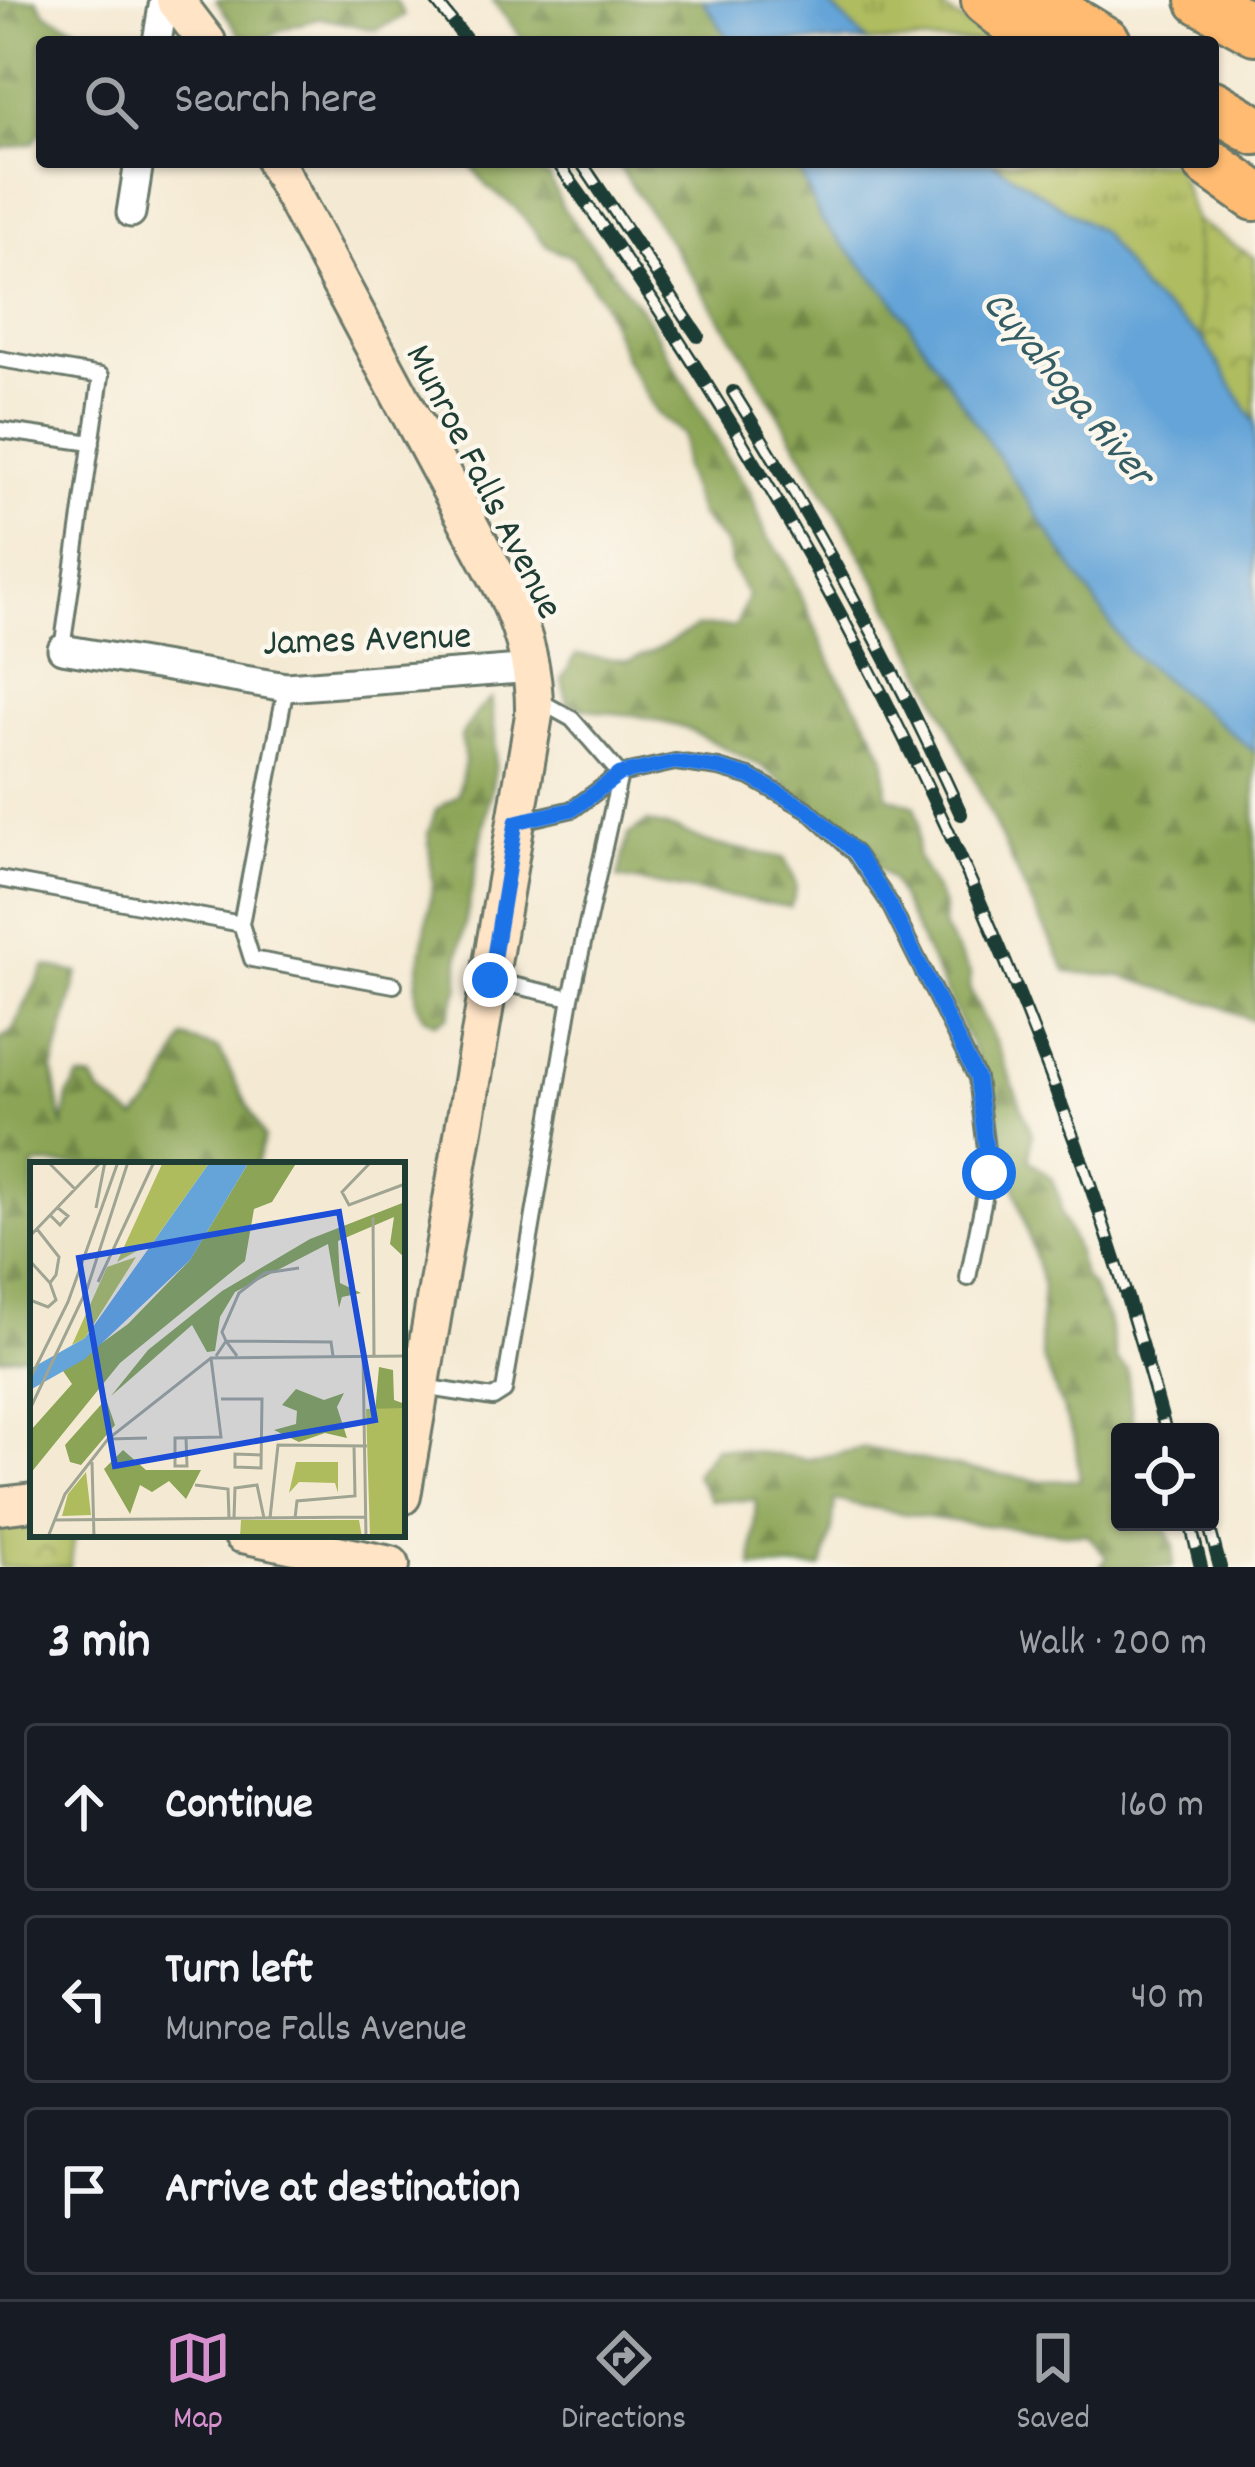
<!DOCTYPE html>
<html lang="en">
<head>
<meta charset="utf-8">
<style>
	body { margin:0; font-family:Dekko,sans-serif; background:#242831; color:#f1f3f6 }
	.controls { position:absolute; right:36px; bottom:36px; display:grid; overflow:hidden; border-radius:12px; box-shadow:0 3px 9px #0004 }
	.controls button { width:108px; height:108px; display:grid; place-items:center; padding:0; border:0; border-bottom:3px solid #363941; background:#171b24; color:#f1f3f6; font:60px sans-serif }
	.stop { position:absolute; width:36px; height:36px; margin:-27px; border:9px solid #1a73e8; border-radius:50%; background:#fff }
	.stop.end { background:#1a73e8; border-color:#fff; box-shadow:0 3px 12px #0008 }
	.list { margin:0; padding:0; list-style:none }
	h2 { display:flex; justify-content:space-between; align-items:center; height:156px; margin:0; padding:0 48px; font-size:51px }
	h2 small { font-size:39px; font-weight:400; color:#9ea1a6 }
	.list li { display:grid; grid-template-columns:78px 1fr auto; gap:36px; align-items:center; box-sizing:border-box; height:168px; margin:0 24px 24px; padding:0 24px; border:3px solid #363941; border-radius:12px }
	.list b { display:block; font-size:45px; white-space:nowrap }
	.list p { margin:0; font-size:39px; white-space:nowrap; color:#9ea1a6 }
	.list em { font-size:39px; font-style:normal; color:#9ea1a6 }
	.icon { flex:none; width:66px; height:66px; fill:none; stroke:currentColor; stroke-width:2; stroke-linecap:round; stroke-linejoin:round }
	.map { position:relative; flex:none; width:1255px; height:1567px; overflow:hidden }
	.search { position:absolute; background:#171b24; box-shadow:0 3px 9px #0004; left:36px; right:36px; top:36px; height:132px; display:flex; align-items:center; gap:30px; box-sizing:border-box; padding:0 42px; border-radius:12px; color:#9ea1a6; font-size:45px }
	.sheet { height:732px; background:#171b24 }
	nav { display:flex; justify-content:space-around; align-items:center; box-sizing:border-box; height:168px; border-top:3px solid #363941; background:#171b24; font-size:33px; color:#9ea1a6 }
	nav a { display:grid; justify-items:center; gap:6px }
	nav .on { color:#d690ce }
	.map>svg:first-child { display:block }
	.grass { fill:url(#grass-tufts); stroke:#677c49; stroke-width:3 }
	.forest { fill:url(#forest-firs); stroke:#557044; stroke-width:3 }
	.park { fill:url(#park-crowns); stroke:#677c49; stroke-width:3 }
	.water { fill:#65a4d8; stroke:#427086; stroke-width:3 }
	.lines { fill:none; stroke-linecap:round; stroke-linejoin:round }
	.lane-casing { stroke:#6a796b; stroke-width:20 }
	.street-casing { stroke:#6a796b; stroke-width:33 }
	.secondary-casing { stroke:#6a796b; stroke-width:42 }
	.highway-casing { stroke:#6a796b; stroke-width:54 }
	.lane { stroke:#fff; stroke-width:14 }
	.street { stroke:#fff; stroke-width:27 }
	.secondary { stroke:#ffe4c6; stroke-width:36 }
	.highway { stroke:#ffbb71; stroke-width:48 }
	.rail-casing { stroke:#1f3d34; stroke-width:14 }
	.rail { stroke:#fbf7ec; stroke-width:9; stroke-dasharray:27; stroke-linecap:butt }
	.route { stroke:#1a73e8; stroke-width:15 }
	.labels { text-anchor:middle; stroke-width:9; stroke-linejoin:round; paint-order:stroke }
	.street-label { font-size:39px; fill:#1f3d34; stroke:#fbf7ec }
	.water-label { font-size:42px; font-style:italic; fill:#345c65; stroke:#fbf7ec }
	.inset-road { fill:none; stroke:#9fa493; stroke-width:3 }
	.view { fill:#1d4ed8; fill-opacity:0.15; stroke:#1d4ed8; stroke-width:6 }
	.inset-edge { fill:none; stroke:#1f3d34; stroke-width:6 }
</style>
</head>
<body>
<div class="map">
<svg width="1255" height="1567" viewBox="0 0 1255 1567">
	<defs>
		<pattern id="grass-tufts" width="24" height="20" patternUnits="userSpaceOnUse" patternTransform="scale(3)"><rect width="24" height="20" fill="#afbc5e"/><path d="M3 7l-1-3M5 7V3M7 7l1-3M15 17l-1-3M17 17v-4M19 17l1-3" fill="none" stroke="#8e9a4e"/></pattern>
		<pattern id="forest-firs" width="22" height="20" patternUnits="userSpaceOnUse" patternTransform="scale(3)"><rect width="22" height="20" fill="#8ba455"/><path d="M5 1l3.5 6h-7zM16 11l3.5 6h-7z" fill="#718747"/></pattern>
		<pattern id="park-crowns" width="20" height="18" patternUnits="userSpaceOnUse" patternTransform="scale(3)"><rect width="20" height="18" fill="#afbc5e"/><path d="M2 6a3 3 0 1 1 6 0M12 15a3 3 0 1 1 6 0" fill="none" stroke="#8e9a4e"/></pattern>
	</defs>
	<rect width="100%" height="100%" fill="#fbf7ec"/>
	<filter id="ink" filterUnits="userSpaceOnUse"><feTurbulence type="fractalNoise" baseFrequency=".00833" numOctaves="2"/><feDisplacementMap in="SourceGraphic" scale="24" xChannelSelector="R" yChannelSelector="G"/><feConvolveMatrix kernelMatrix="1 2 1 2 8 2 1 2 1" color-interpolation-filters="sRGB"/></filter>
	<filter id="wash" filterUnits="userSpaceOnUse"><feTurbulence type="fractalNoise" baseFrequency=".004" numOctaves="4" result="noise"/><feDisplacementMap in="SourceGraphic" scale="48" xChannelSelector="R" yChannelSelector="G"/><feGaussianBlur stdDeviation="2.7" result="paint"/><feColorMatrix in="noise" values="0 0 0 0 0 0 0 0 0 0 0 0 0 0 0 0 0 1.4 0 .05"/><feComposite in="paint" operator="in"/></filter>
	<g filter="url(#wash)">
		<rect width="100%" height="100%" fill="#f4e9d2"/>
		<path class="grass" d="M825 0H929L995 42H868Z
			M992 162H1175L1195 220 1203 339 1144 292 1101 232Z"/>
		<path class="forest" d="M0 0H37L46 14 75 27 79 42H42V131L33 143 0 149Z
			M216 0H396L404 16 376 30 321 18 283 29 261 42H245Z
			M492 0H702L731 42H525Z
			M469 162H519L550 178 562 207 645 314 728 460 750 491 767 537 783 556 836 673 871 728 885 758 887 796 915 806 919 823 917 856 944 907 943 927 970 973 969 988 1000 1052 1032 1134 1029 1160 1051 1178 1060 1199 1061 1214 1076 1248 1083 1276 1092 1287 1108 1319 1116 1359 1127 1370 1133 1425 1136 1432H1120V1522H1162L1174 1544 1173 1567H1100L1107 1557 1088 1535C1002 1528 918 1519 835 1500L832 1531 822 1567H752L756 1500H711L695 1474 715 1447 809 1459 866 1448 957 1467 1039 1481 1080 1480 1075 1440 1042 1357 1040 1334 1043 1285 1015 1189 997 1109 982 1068 892 880 800 797 763 767 685 728 635 715 601 712 568 704 562 679 576 655 629 661 656 650 697 627 736 626 748 596 732 568 727 546 700 516 683 467 684 435 657 413 624 357 603 302 573 258 546 245 514 206 487 187Z
			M616 162H796L821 220 892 298 1128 650 1255 751V1022L1220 1006 1121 976 1067 972 1027 894 930 683 875 579 742 351Z
			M491 699 495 735V770L459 955V987L448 1017 435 1023 424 1017 417 1003 416 985 433 884 428 834 436 810 458 795 465 761 461 736 478 711Z
			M647 822 678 830 708 843 784 858C795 879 801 884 790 907L618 878 628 835Z
			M45 966 78 973 53 1070 63 1129 68 1095 79 1078 93 1080 100 1093 136 1119 158 1094 184 1038 219 1049 264 1138 256 1165H33V1353L0 1358V1039L12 1031Z"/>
		<path class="park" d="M1195 220 1255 258V425L1203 339Z
			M33 1520V1534H75L70 1567H0V1524Z"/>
		<path class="water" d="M703 0H825L868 42H731Z
			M796 162H992L1101 232 1144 292 1203 339 1255 423V752L1128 650 892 298 821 220Z"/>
	</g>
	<g filter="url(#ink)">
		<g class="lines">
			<g class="lane-casing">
				<path id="lane" d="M0 359 101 376 62 649
					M0 430 92 443
					M521 821 573 809 620 774 572 719 538 700
					M0 879 241 924 286 687
					M241 924 252 959 394 985
					M494 981 571 998
					M423 1387 493 1398 504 1391 571 998 620 774 675 762 719 768 750 777 807 809 855 853 888 901 977 1078 989 1173 968 1278"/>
			</g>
			<g class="street-casing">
				<path id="street" d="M157 42 164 0
					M131 213 139 162
					M62 649 286 687 533 668"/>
			</g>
			<g class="secondary-casing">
				<path id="secondary" d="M175 0 207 42
					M275 162 508 597C525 636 535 673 534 715L402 1496
					M0 1506 33 1502
					M242 1534 391 1565"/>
			</g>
			<g class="highway-casing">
				<path id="highway" d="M986 0 1038 42
					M1037 0 1106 42
					M1201 0 1255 30
					M1213 105 1255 130
					M1207 162 1255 196"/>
			</g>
			<use href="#lane" class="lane"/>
			<use href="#street" class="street"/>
			<use href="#secondary" class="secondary"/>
			<use href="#highway" class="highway"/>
			<g class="rail-casing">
				<path id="rail" d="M435 0 468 42
					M557 162C835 547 1042 973 1166 1432
					M581 162 698 336
					M733 392C818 528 895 668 961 814
					M1190 1522 1201 1567
					M1208 1522 1220 1567"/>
			</g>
			<use href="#rail" class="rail"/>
		</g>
	</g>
	<g class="lines" filter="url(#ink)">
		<path class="route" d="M490 980 516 822 573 809 620 774 675 762 719 768 750 777 807 809 856 853 888 901 977 1078 989 1173"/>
	</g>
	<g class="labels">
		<g class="street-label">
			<text transform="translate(487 480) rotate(63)" y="14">Munroe Falls Avenue</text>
			<text transform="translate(367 636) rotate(-2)" y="14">James Avenue</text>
		</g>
		<g class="water-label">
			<text transform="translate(1071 386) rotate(50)" y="15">Cuyahoga River</text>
		</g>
	</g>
	<g transform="translate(30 1162)">
		<rect width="375" height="375" fill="#f4e9d2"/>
		<path d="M106 95 55 176 42 183 77 105ZM266 300H308V331L305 321 269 320 259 331ZM56 310 61 353 32 354 38 332ZM211 358H329L332 375H210Z" fill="#afbc5e"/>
		<path d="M219 0 265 3 242 40 224 47 215 99 90 201 0 312 1 268 42 222 33 209 98 162 160 98ZM375 40V96L360 82 364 55 308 79 310 121 331 131 312 135 309 146 298 82 205 130 190 155 185 189 177 190 162 163 81 234 118 188 192 129 280 77ZM349 205 363 208 364 238 375 242V375L345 251ZM266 227 294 238 314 231 307 245 317 276 295 271 269 280 244 268 266 262 267 249 252 243ZM76 237 85 263 51 303 40 300 35 283ZM93 288 116 308H171L156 337 139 319 122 330 110 323 100 352 74 307Z" fill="#8ba455"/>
		<path d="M133 0H180L123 80 87 100ZM375 246V375H340L336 247Z" fill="#afbc5e"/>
		<path d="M180 0H219L160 98 55 197 0 228V207L55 176Z" fill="#65a4d8"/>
		<path class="inset-road" d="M18 0 45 27M341 0 312 30 319 43 375 22M66 46 75 0M20 53 30 63 38 54 28 46M343 55 344 194M0 74 71 0M0 99 20 121 26 113 29 95 7 67M269 106 235 111 209 131 192 170 196 179 301 180 303 194M68 120 124 0M0 138 18 145 26 138 20 121M186 194 196 179 207 194M333 194 336 375M0 217 38 140 88 0M191 237H232L231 306 205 305V292L231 293M0 247 57 127 98 0M156 276 157 304H145V276L191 275 181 196M78 277 117 276M62 300 64 375M165 323 198 327 199 356M204 356 205 326 227 323 234 356M240 356 248 283 337 284M265 356 267 339 325 334 324 284M24 358 336 355M18 375 35 332 78 277 181 196 375 194"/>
		<path class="view" d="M309 50 345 258 85 304 49 96Z"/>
		<rect width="375" height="375" class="inset-edge"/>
	</g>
</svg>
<div class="controls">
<button><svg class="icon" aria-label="locate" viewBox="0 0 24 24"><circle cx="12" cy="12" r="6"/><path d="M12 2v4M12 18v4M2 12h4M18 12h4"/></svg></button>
</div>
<div class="stop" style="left:989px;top:1173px"></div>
<div class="stop end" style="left:490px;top:980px"></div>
<div class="search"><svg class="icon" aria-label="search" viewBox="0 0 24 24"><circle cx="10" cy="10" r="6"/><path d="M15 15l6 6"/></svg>Search here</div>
</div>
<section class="sheet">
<h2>3 min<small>Walk · 200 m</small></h2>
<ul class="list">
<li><svg class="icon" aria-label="ahead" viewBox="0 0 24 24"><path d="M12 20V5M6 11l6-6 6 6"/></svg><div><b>Continue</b></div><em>160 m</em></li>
<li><svg class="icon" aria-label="left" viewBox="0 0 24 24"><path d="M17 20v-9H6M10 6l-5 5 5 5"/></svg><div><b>Turn left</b><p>Munroe Falls Avenue</p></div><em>40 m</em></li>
<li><svg class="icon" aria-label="arrive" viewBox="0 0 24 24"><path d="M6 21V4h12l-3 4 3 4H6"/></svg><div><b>Arrive at destination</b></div></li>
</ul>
</section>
<nav>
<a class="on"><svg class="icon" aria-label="map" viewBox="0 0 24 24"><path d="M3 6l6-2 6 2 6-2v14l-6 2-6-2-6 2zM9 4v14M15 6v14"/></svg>Map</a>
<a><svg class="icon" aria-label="directions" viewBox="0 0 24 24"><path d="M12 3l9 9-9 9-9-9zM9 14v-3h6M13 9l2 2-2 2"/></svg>Directions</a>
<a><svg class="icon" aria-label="saved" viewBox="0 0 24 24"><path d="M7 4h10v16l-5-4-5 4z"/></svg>Saved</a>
</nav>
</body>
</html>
